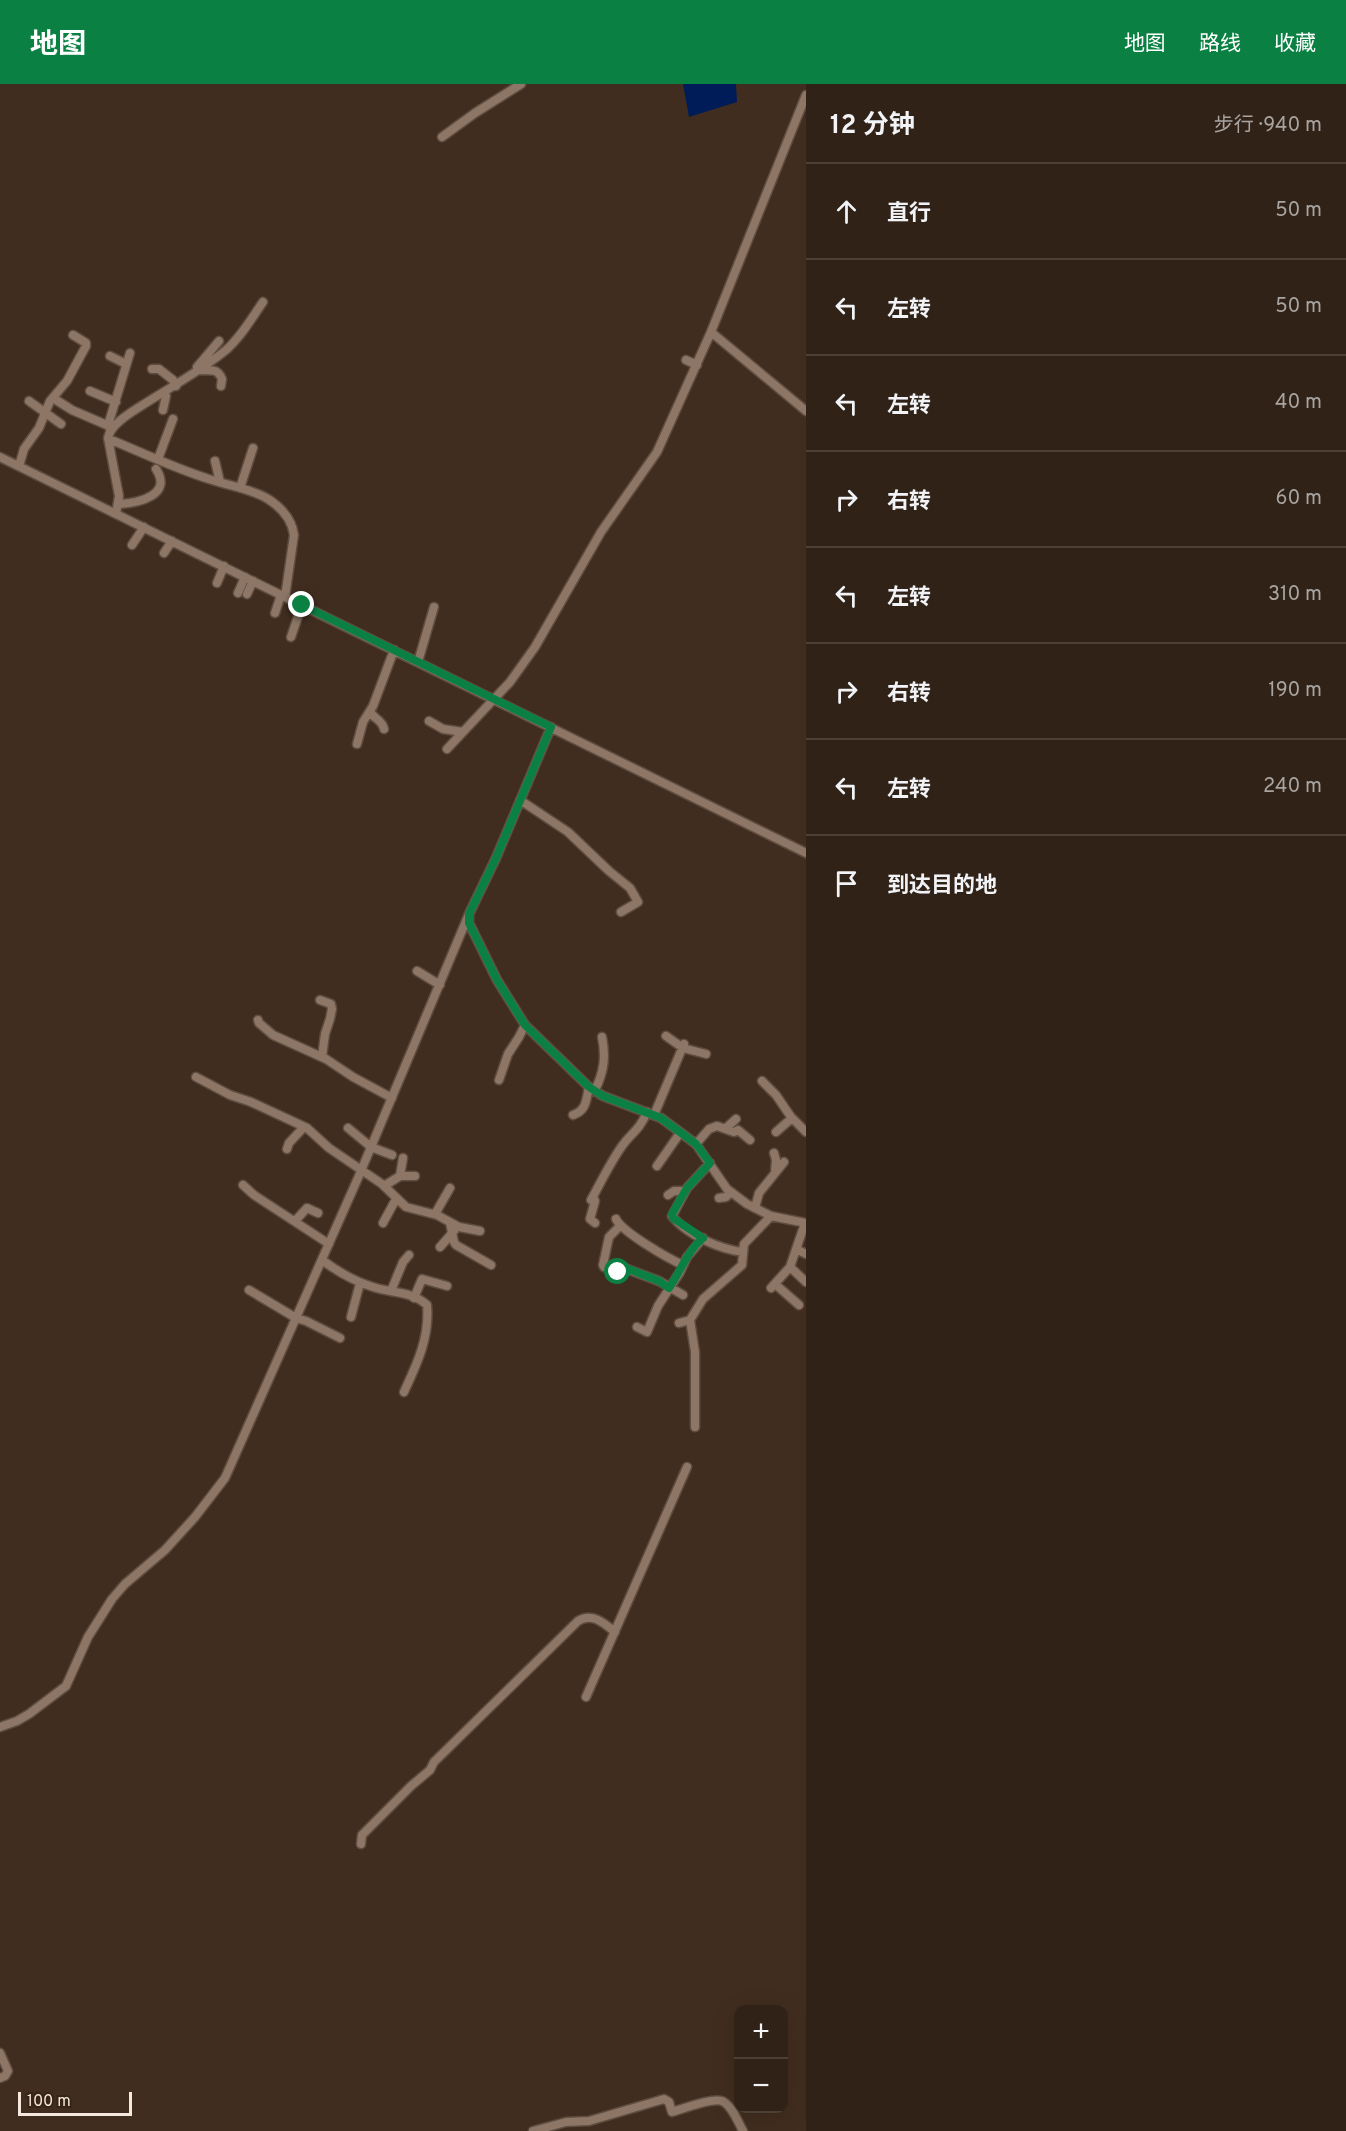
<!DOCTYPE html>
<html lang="zh">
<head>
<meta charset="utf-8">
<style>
	body { margin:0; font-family:Overpass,"Noto Sans SC",sans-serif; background:#3d2f24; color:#f1f3f6 }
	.controls { position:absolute; right:18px; bottom:18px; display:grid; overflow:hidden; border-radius:12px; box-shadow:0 6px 24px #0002 }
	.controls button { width:54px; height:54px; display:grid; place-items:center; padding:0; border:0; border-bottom:2px solid #4c3f36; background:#312217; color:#f1f3f6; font:30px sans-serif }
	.scale { position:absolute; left:18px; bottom:15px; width:114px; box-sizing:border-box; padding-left:6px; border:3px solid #f5e8df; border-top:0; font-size:16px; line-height:21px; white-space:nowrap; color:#f5e8df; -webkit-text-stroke:4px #362415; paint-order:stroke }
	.stop { position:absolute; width:18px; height:18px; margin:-14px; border:4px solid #0b8043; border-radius:50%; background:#fff }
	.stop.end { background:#0b8043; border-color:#fff; box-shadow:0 2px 6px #0008 }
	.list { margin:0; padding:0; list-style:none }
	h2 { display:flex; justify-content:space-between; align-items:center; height:78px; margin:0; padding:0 24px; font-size:26px }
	h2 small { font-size:20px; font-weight:400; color:#a8a4a1 }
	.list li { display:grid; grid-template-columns:39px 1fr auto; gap:18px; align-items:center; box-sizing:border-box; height:96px; padding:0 24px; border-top:2px solid #4c3f36 }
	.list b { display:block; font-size:22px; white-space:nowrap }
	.list em { font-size:20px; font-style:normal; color:#a8a4a1 }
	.icon { flex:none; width:33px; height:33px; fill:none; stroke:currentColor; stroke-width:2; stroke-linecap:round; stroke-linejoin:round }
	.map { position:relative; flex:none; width:806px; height:2047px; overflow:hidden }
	header { display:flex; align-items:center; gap:36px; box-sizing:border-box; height:84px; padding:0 30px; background:#0b8043; color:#fff }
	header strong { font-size:28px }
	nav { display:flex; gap:33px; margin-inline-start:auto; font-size:21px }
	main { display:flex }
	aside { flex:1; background:#312217 }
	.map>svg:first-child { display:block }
	.water { fill:#001c58 }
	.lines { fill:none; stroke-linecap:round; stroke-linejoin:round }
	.minor-casing { stroke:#5d4c3f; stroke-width:11 }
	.minor { stroke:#8d7665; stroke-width:8 }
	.route { stroke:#0b8043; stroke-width:8 }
</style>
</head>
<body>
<header>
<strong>地图</strong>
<nav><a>地图</a><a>路线</a><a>收藏</a></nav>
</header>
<main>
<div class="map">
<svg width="806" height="2047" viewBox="0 0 806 2047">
	<rect width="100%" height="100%" fill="#412d1f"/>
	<path class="water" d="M683 0H736L737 18 689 33Z"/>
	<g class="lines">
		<g class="minor-casing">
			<path id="minor" d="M442 53 475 29 521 0
				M711 248 806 327
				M110 272 126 280
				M686 276 697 281
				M197 283 219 257
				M152 285H159L173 296 176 302
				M200 286C210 287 217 283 222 295L221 302
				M90 307 116 318
				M53 314 72 326 109 342
				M29 317 61 340
				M163 326 166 312 164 309
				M110 346 109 338 130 269
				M109 355C143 369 176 385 212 396 230 402 252 405 268 415 282 424 292 436 294 451L285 513
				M0 373 806 769
				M158 375 173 335
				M215 377 220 398
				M19 382 24 365 39 344 50 317 67 297 86 262V259L73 251
				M240 404 253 364
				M119 420C139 419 173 411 156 385
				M116 430 119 412 108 354C110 341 130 329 141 322 169 304 199 288 226 266 241 253 251 235 263 218
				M132 461 144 443
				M164 469 172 457
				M217 499 224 482
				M238 509 245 493
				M247 510 253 497
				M275 529 281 511
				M291 553 302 521
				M418 578 434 523
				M370 627C373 635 382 635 384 645
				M429 637 443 645 463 648
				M357 660 363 638 373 622 394 566
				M447 665 510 598 535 563 601 448 657 368 711 248 806 11
				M520 716 568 748 609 787 630 804 638 818 621 828
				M469 832V839L497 896 525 941 589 1003 603 1012 661 1034 696 1060 727 1105 747 1120 771 1132 806 1139
				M417 887 440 901
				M320 916 331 920 332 925 330 935 325 950 322 973
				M258 936 259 939 273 951 326 975 353 993 392 1014
				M666 952 683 964 706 970
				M196 993 230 1011 251 1018 307 1044 329 1064 382 1100 406 1123 437 1131 459 1143 480 1147
				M499 996 508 970 519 953 525 941
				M762 997 776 1011 791 1033 806 1048
				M595 1006C604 988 606 973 602 953
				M573 1031C587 1026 586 1016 589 1003
				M654 1031 684 960
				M348 1044 371 1063 392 1071
				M726 1044 736 1035
				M776 1048 792 1034
				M696 1060 709 1045 717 1042 734 1048 738 1046 750 1056
				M287 1065 289 1059 304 1043
				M774 1069 776 1076 775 1089
				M710 1079 687 1104 672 1132C687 1151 719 1165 743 1168
				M657 1082 680 1049
				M400 1092H415
				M243 1101 254 1111 329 1160
				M384 1102 400 1092 403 1074
				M668 1111 674 1107H685
				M593 1113 595 1117 590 1135 595 1139
				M719 1114 726 1113 731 1108
				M591 1116C601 1098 610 1079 622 1062 632 1048 639 1047 647 1028
				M755 1124 759 1109 784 1078
				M435 1130 450 1104
				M616 1135C622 1148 669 1175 683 1181
				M295 1137 307 1124 318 1129
				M383 1139 396 1115
				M450 1139 454 1158 456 1161 491 1181
				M440 1163 454 1147
				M796 1165 806 1170
				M322 1176C338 1188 353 1197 373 1203 391 1209 412 1207 427 1221 430 1253 417 1280 404 1308
				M790 1183 806 1198
				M618 1188 604 1183 603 1181 609 1153 620 1142
				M611 1192 627 1185 659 1197 683 1211
				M775 1200 799 1221
				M771 1204 790 1183 805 1139
				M249 1206 296 1234 306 1237 340 1254
				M391 1207 403 1178 409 1171
				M414 1214 422 1195 447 1202
				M351 1233 360 1199
				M690 1236 695 1268V1343
				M679 1239 690 1236 703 1215 742 1181 744 1160 771 1132
				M637 1243 647 1248 658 1222 680 1188 687 1173 703 1154
				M586 1613 687 1383
				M0 1643 17 1637 29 1630 66 1602 88 1553 112 1515 125 1500 165 1466 195 1433 225 1394 358 1094 469 830 496 774 551 643
				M361 1760 362 1751 411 1702 430 1686 434 1678 578 1537C592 1528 604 1539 615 1548
				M0 1969 8 1987 5 1992 0 1994
				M533 2047 566 2038 589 2037 664 2015 669 2018 672 2028C682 2025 716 2012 724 2018 733 2024 738 2038 743 2047"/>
		</g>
		<use href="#minor" class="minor"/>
	</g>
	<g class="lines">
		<path class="route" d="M302 521 551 643 496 774 469 830V839L497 896 525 941 589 1003 603 1012 661 1034 696 1060 710 1079 687 1104 672 1130 673 1134 703 1154C687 1167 681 1187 669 1204L659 1197 631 1186 627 1185 618 1188"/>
	</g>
</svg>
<div class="controls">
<button>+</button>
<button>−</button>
</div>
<div class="scale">100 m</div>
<div class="stop" style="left:618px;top:1188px"></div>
<div class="stop end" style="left:302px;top:521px"></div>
</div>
<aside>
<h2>12 分钟<small>步行 · 940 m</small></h2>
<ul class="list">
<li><svg class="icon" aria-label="ahead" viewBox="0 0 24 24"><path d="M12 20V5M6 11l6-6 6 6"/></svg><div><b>直行</b></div><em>50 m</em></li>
<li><svg class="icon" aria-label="left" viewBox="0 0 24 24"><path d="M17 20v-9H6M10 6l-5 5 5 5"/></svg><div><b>左转</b></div><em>50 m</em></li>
<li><svg class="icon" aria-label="left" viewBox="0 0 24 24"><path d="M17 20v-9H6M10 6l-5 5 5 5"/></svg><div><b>左转</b></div><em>40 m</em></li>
<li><svg class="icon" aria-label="right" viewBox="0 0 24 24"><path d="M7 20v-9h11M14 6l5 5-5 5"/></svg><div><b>右转</b></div><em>60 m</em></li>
<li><svg class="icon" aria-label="left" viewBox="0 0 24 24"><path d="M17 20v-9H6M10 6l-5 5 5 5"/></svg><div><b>左转</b></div><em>310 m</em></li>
<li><svg class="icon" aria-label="right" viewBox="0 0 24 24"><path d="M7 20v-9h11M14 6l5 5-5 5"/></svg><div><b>右转</b></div><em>190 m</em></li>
<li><svg class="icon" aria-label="left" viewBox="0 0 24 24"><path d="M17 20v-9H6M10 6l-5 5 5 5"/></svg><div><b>左转</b></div><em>240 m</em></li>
<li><svg class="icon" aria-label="arrive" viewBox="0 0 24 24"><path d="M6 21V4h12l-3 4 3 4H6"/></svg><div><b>到达目的地</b></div></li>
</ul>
</aside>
</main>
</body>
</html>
